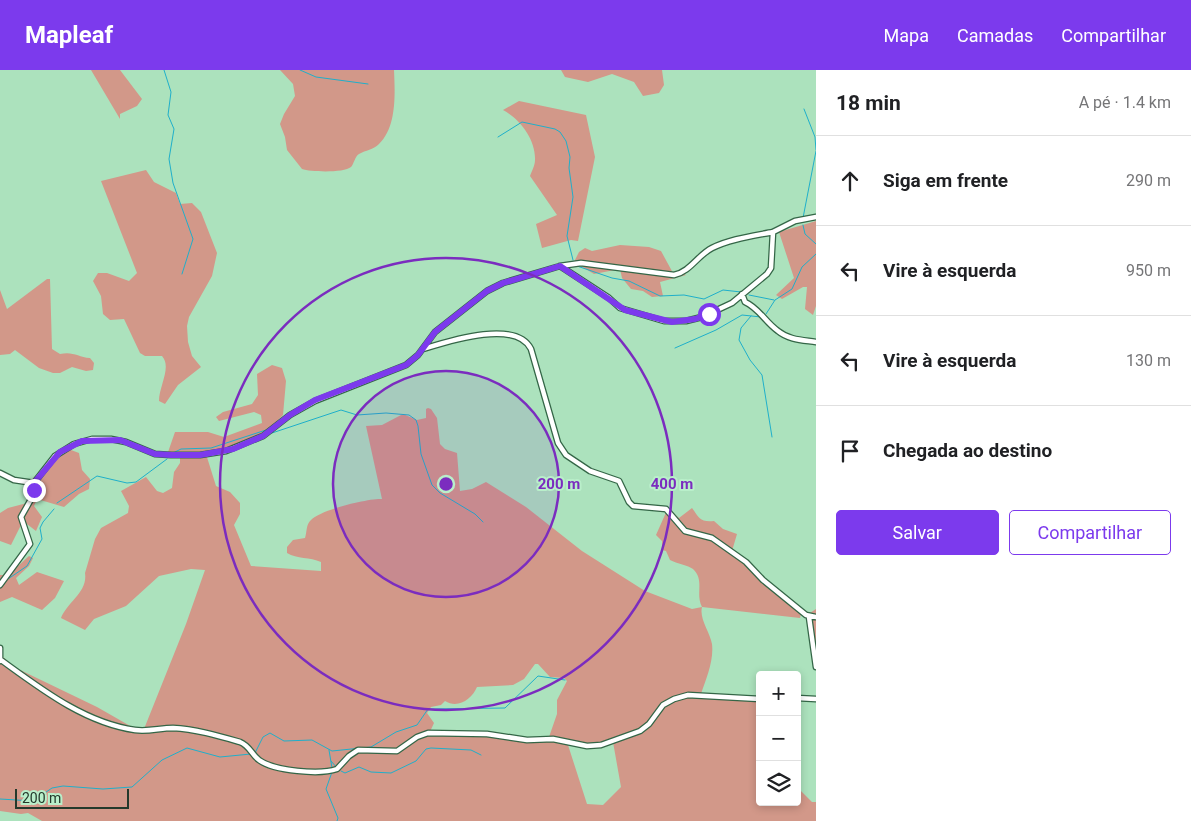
<!DOCTYPE html>
<html lang="pt">
<head>
<meta charset="utf-8">
<style>
	body { margin:0; font-family:Roboto,sans-serif; background:#f6f6f6; color:#202124 }
	.controls { position:absolute; right:15px; bottom:15px; display:grid; overflow:hidden; border-radius:5px; box-shadow:0 2px 8px #0003 }
	.controls button { width:45px; height:45px; display:grid; place-items:center; padding:0; border:0; border-bottom:1px solid #e0e0e0; background:#fff; color:#202124; font:25px sans-serif }
	.scale { position:absolute; left:15px; bottom:12px; width:114px; box-sizing:border-box; padding-left:5px; border:2px solid #24392b; border-top:0; font-size:14px; line-height:18px; white-space:nowrap; color:#24392b; -webkit-text-stroke:4px #b9efca; paint-order:stroke }
	.stop { position:absolute; width:15px; height:15px; margin:-11px; border:4px solid #7c3aed; border-radius:50%; background:#fff }
	.stop.end { background:#7c3aed; border-color:#fff; box-shadow:0 1px 5px #0008 }
	.list { margin:0; padding:0; list-style:none }
	h2 { display:flex; justify-content:space-between; align-items:center; height:65px; margin:0; padding:0 20px; font-size:21px }
	h2 small { font-size:16px; font-weight:400; color:#757577 }
	.list li { display:grid; grid-template-columns:32px 1fr auto; gap:15px; align-items:center; box-sizing:border-box; height:90px; padding:0 20px; border-top:1px solid #e0e0e0 }
	.list b { display:block; font-size:19px; white-space:nowrap }
	.list em { font-size:16px; font-style:normal; color:#757577 }
	.actions { display:flex; gap:10px; padding:15px 20px }
	.actions a { flex:1; padding:11px 0; border:1px solid #7c3aed; border-radius:5px; text-align:center; font-size:18px; color:#7c3aed }
	.actions .main { background:#7c3aed; color:#fff }
	.icon { flex:none; width:28px; height:28px; fill:none; stroke:currentColor; stroke-width:2; stroke-linecap:round; stroke-linejoin:round }
	.map { position:relative; flex:none; width:816px; height:751px; overflow:hidden }
	header { display:flex; align-items:center; gap:30px; box-sizing:border-box; height:70px; padding:0 25px; background:#7c3aed; color:#fff }
	header strong { font-size:24px }
	nav { display:flex; gap:28px; margin-inline-start:auto; font-size:18px }
	main { display:flex }
	aside { flex:1; background:#fff }
	.map>svg:first-child { display:block }
	.green { fill:#d29889; fill-rule:evenodd }
	.lines { fill:none; stroke-linecap:round; stroke-linejoin:round }
	.stream { stroke:#1fafca; stroke-width:1 }
	.street-casing { stroke:#346647; stroke-width:7 }
	.street { stroke:#fff; stroke-width:4.5 }
	.route { stroke:#7c3aed; stroke-width:6 }
	.ring { fill:none; stroke:#7b2cbf; stroke-width:2.5 }
	.centre { fill:#7b2cbf; stroke:#b9efca; stroke-width:2.5 }
	.ring-label { font-size:15px; text-anchor:middle; font-weight:bold; fill:#7b2cbf; stroke:#b9efca; stroke-width:4; stroke-linejoin:round; paint-order:stroke }
</style>
</head>
<body>
<header>
<strong>Mapleaf</strong>
<nav><a>Mapa</a><a>Camadas</a><a>Compartilhar</a></nav>
</header>
<main>
<div class="map">
<svg width="816" height="751" viewBox="0 0 816 751">
	<rect width="100%" height="100%" fill="#ace2bd"/>
	<path class="green" d="M91 0H120L142 29 137 36 120 44V49Z
		M280 0H394C395 23 397 57 379 74 373 80 366 80 359 84 355 86 354 94 351 97 344 103 311 102 302 99L287 80 285 67 280 54 284 44 295 26 293 14Z
		M561 0H662L664 15 659 23 643 26 634 12 612 4 588 12 565 7Z
		M519 31 586 45 595 87 578 171 571 170 542 178 536 154 557 145 530 106C532 101 535 95 535 90 536 70 520 49 503 40Z
		M146 100 154 112 176 123 180 134 192 133 201 142 217 183 212 206 189 247 187 256 188 272 192 286 201 297 178 315 165 334 159 331C159 316 172 297 162 286H145L140 283 124 249 110 250 103 244 101 226 93 211 98 203H107L129 211 137 203 101 111Z
		M816 151V236L813 245 805 239 807 217H803L782 229 776 225 794 208 779 162Z
		M620 175 649 177 661 181 673 203H683L686 205 660 212 663 226 652 227 643 221 631 219 622 208 620 199 594 204 574 192 579 182 585 178 592 181Z
		M47 209H50L52 279 60 284C73 281 78 287 90 288L94 293 93 300 86 301 72 297 60 303H53L39 298 15 280 10 284 0 285V220L7 239Z
		M272 295 282 298 286 311 283 345 277 351 276 356 251 372 206 384 216 416 230 422 240 433V444L234 455 251 496 321 501V492C310 487 297 489 287 483V477L293 470 305 468C307 462 306 454 311 450 320 440 369 428 382 429L366 356 382 355 403 344 417 350 426 348V339L428 338 431 339 437 348 440 374 445 379 457 383 460 421 472 419 486 412 526 437 582 481 645 521 692 539 702 537C695 524 705 510 693 499 688 495 677 494 670 490L666 481 662 480V471L656 465 668 438 679 448 692 438C700 449 700 452 714 451L723 459 737 464 732 481 801 539 810 543 816 539V588L808 549 801 544 800 548 702 537C699 549 710 562 712 574 714 591 706 609 701 624L754 629 760 633V732H797V717L812 732H816V751H42L28 743 21 744 0 741V588L3 587 14 597 97 637 132 657 144 659 186 554 205 500 191 499 159 506 126 536 94 549 85 560 61 548C67 532 88 522 85 503L95 469 101 458 128 443 129 436 121 421 146 407 157 421 163 423 172 418 174 402 180 393V385H167L175 362H208L224 367 262 353 261 345 254 342 219 351 216 347 223 342 252 334 258 325 257 304ZM535 594H538L550 607 564 608 567 611 557 630V644L549 667 520 670 480 664 428 666 434 653 427 643 431 637 441 635 445 631C458 639 472 629 477 617L513 615 524 609ZM613 672 621 717 603 735 587 734 568 675Z
		M71 380 79 383 82 400 90 409 89 419 79 424 64 437 37 429 34 436 42 447 36 461 23 451 11 475 0 471V443L8 438 31 432 33 426 30 411 63 381Z
		M29 486 33 488 29 496 16 508 19 515 37 502 64 511 55 528 42 540 12 527 0 532V505H8Z"/>
	<g class="lines">
		<path class="stream" d="M164 0 171 22 168 45 174 59 169 89 173 113 193 169 182 204
			M300 0 316 7 368 14
			M804 39 815 67 816 80
			M498 67 522 52 555 59 560 62 566 71 570 87 569 98 573 127 567 166 573 190
			M803 148 816 81
			M803 155 805 164 816 174
			M577 196 612 208 629 211 660 226 684 225 704 229 723 220 741 222
			M749 225 774 230
			M766 244 775 230 792 219 802 197 816 184
			M751 246 741 258 739 270 750 290 762 305 772 367
			M675 278 716 260 742 245 761 247
			M272 363 341 340 357 345 386 343 409 345 416 350 418 356 421 384 432 415 440 423 475 444 483 452
			M173 383 181 379 211 378 266 360
			M57 433 97 406 127 413 136 412 167 389
			M8 509 27 496 42 469 40 458 43 452 54 439
			M329 680 332 698
			M255 683 263 667 270 663 284 671 312 670 332 681 371 677 396 662 417 655 428 639 505 638 538 606 565 610
			M331 691 337 698
			M341 701 345 703 359 697 371 702 391 703 416 691 426 679 431 678 471 680 481 685
			M332 702 326 719 338 748 337 751
			M0 729 33 731 52 718 63 716 103 719 132 717 162 690 187 678 220 687 251 684"/>
		<g class="street-casing">
			<path id="street" d="M560 196 581 193 674 205C690 202 698 185 712 178 730 169 753 166 773 162
				M742 224 745 232C759 238 765 252 778 261 789 270 803 270 816 272
				M423 279C449 271 516 249 531 279L558 373 566 385 590 401 619 411 629 432 633 436 666 439 685 461 712 468 746 492 763 510 806 545 816 547
				M0 403 14 410 34 413
				M0 515 30 474 21 447 34 424V413L55 386 74 374 92 369H111L126 372 155 384 171 385H200L226 381 263 366 290 345 315 331 406 295 418 285 435 262 487 221 503 213 560 196 609 228 620 238 664 251H686L702 247 732 233 767 204 771 198 773 162 795 151 816 147
				M809 547 816 597
				M0 578V591
				M1 590C41 619 85 653 135 660 148 662 160 658 173 658 195 659 219 666 240 672 250 676 251 684 259 690 274 701 320 705 337 699L349 686 358 680 397 681 417 667 428 663 487 664 527 670 553 669 587 676 601 675 640 661 649 654 663 635 674 629 688 625 760 629
				M797 628 816 629"/>
		</g>
		<use href="#street" class="street"/>
	</g>
	<g class="lines">
		<path class="route" d="M34 420V413L60 382 82 371 120 370 155 384 171 385H200L233 379 263 366 290 345 315 330 406 295 418 285 435 262 487 221 503 213 560 196 625 240 672 252 695 249 709 244"/>
	</g>
	<circle cx="446" cy="414" r="113" fill="#7b2cbf" fill-opacity=".12"/>
	<g class="ring">
		<circle cx="446" cy="414" r="113"/>
		<circle cx="446" cy="414" r="226"/>
	</g>
	<circle cx="446" cy="414" r="8" class="centre"/>
	<g class="ring-label">
		<text x="559" y="419">200 m</text>
		<text x="672" y="419">400 m</text>
	</g>
</svg>
<div class="controls">
<button>+</button>
<button>−</button>
<button><svg class="icon" aria-label="layers" viewBox="0 0 24 24"><path d="M12 4l9 5-9 5-9-5zM3 14l9 5 9-5"/></svg></button>
</div>
<div class="scale">200 m</div>
<div class="stop" style="left:709px;top:244px"></div>
<div class="stop end" style="left:34px;top:420px"></div>
</div>
<aside>
<h2>18 min<small>A pé · 1.4 km</small></h2>
<ul class="list">
<li><svg class="icon" aria-label="ahead" viewBox="0 0 24 24"><path d="M12 20V5M6 11l6-6 6 6"/></svg><div><b>Siga em frente</b></div><em>290 m</em></li>
<li><svg class="icon" aria-label="left" viewBox="0 0 24 24"><path d="M17 20v-9H6M10 6l-5 5 5 5"/></svg><div><b>Vire à esquerda</b></div><em>950 m</em></li>
<li><svg class="icon" aria-label="left" viewBox="0 0 24 24"><path d="M17 20v-9H6M10 6l-5 5 5 5"/></svg><div><b>Vire à esquerda</b></div><em>130 m</em></li>
<li><svg class="icon" aria-label="arrive" viewBox="0 0 24 24"><path d="M6 21V4h12l-3 4 3 4H6"/></svg><div><b>Chegada ao destino</b></div></li>
</ul>
<div class="actions"><a class="main">Salvar</a><a>Compartilhar</a></div>
</aside>
</main>
</body>
</html>
